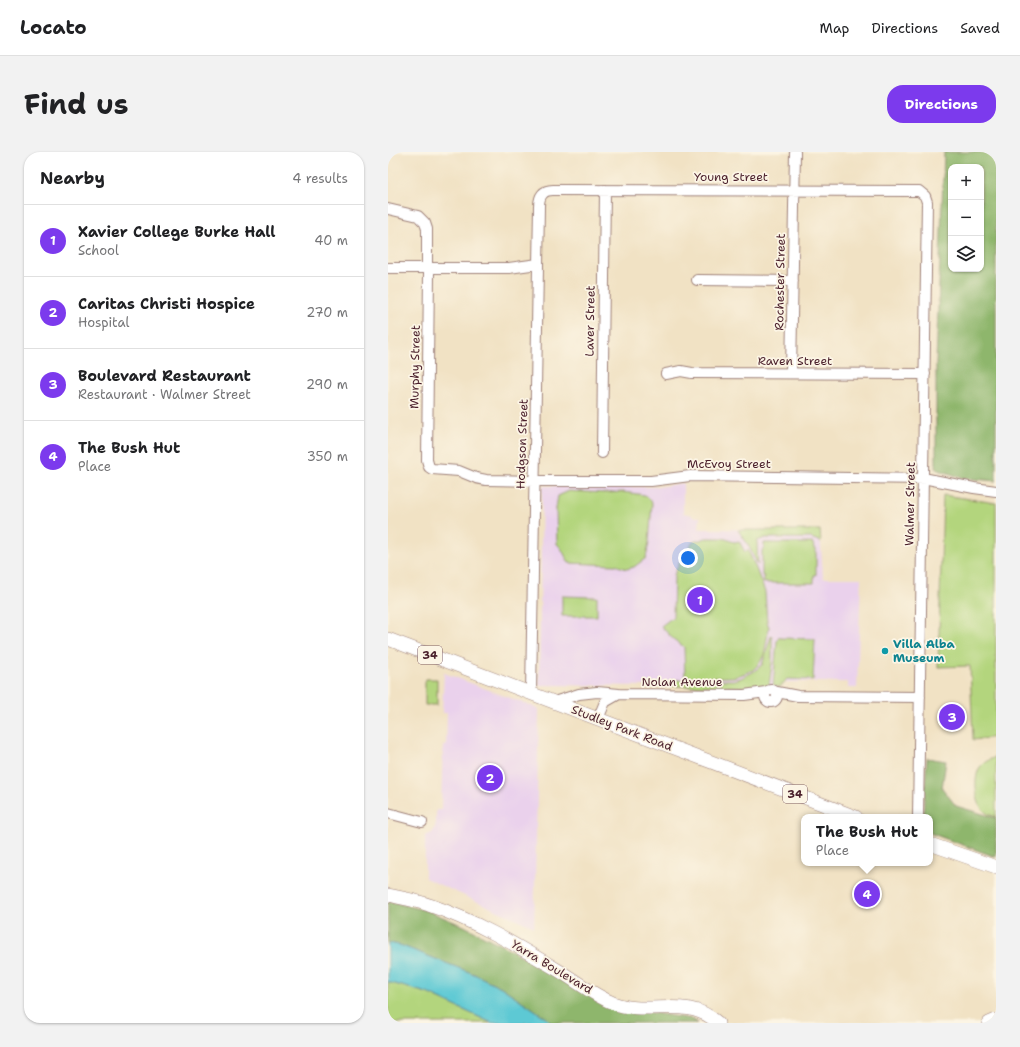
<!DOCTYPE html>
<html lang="en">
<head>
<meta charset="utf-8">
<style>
	body { margin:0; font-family:"Shantell Sans",sans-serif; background:#f2f2f2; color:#202124 }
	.controls { position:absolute; right:12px; top:12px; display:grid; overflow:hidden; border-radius:8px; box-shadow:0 1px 3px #0004 }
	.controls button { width:36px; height:36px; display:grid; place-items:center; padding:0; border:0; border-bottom:1px solid #e0e0e0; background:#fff; color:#202124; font:20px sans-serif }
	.you { position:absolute; left:300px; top:406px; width:14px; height:14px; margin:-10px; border:3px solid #fff; border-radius:50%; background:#1a73e8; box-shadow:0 0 0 6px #1a73e833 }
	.badge { display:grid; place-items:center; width:26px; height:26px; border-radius:50%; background:#7c3aed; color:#fff; font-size:13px; font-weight:700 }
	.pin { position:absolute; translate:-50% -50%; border:2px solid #fff; box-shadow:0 1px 4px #0006 }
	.popup { position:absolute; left:413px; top:662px; width:132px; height:52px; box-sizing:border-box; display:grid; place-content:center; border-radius:8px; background:#fff; filter:drop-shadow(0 1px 3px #0005); font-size:13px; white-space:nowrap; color:#757577 }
	.popup b { font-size:15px; color:#202124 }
	.popup::after { content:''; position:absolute; left:50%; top:100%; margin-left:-8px; border:8px solid transparent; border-top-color:#fff }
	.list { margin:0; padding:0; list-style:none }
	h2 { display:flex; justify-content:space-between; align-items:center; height:52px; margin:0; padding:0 16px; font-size:17px }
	h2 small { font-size:13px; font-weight:400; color:#757577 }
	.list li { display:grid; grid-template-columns:26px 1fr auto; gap:12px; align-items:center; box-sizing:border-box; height:72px; padding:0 16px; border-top:1px solid #e0e0e0 }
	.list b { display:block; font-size:15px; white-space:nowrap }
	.list p { margin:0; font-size:13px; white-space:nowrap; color:#757577 }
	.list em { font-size:13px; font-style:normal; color:#757577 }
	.icon { flex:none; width:22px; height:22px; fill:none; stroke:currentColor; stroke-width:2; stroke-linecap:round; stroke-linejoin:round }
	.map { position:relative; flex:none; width:608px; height:871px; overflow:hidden; border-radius:16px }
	header { display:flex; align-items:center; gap:24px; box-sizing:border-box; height:56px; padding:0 20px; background:#fff; border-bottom:1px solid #e0e0e0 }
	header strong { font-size:19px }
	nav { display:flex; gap:22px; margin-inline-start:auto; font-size:14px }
	.intro { display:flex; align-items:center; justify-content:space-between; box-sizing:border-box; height:96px; padding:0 24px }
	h1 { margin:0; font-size:28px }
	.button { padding:10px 18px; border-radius:16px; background:#7c3aed; color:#fff; font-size:14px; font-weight:700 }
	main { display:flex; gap:24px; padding:0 24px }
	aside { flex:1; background:#fff; border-radius:16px; box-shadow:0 1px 3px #0004 }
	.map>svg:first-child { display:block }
	.built { fill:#ead1ec }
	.green { fill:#b3d57d; stroke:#7e7a54 }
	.forest { fill:#8eb66c; stroke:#6c6a4c; fill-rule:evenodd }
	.water { fill:#5dc9d4; stroke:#547480 }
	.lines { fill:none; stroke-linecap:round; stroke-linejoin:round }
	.minor-casing { stroke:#9e8078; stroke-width:12 }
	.major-casing { stroke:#9e8078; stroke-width:14 }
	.minor { stroke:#fff; stroke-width:10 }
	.major { stroke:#fff; stroke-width:13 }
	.culture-dot { fill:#0f9aa8; stroke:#fcf5e5; stroke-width:1.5 }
	.labels { text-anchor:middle; stroke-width:3.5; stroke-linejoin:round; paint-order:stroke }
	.shield { fill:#fcf5e5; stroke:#7f5f63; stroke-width:1 }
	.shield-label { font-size:11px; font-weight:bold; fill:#4a1f2b }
	.street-label { font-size:12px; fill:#4a1f2b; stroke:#fcf5e5 }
	.culture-label { font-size:12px; font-weight:bold; fill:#0d838f; stroke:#fcf5e5; text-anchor:start }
</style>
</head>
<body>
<header>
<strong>Locato</strong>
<nav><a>Map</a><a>Directions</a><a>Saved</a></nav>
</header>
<div class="intro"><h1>Find us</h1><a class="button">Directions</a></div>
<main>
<aside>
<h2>Nearby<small>4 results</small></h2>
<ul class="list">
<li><span class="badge">1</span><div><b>Xavier College Burke Hall</b><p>School</p></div><em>40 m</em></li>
<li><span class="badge">2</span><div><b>Caritas Christi Hospice</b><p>Hospital</p></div><em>270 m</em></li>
<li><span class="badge">3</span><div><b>Boulevard Restaurant</b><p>Restaurant · Walmer Street</p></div><em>290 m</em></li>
<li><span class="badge">4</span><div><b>The Bush Hut</b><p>Place</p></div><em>350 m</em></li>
</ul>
</aside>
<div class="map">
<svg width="608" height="871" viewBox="0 0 608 871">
	<rect width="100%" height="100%" fill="#fcf5e5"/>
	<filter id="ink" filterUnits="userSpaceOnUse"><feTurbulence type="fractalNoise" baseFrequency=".025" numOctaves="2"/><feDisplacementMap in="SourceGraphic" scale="8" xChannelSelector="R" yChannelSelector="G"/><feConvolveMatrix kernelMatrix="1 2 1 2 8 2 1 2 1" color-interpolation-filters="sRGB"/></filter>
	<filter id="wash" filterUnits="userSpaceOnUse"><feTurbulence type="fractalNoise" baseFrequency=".012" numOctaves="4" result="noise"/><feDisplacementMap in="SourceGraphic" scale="16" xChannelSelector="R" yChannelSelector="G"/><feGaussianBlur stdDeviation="0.9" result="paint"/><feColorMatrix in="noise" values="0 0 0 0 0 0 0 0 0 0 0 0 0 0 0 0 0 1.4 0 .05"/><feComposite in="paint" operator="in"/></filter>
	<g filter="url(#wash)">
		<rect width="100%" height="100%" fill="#f1e2c4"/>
		<path class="built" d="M295 331V361L304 363V365H312L311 377 432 378 435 426H473L469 536H460V530H397L392 535H389L151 533 154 337 156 334 271 335Z
			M56 521 151 557 146 775 37 726V684L44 681 46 678 48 671V658H53L55 593H58L59 561H54Z"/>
		<path class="green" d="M181 339 218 341 235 340 257 343 264 351 261 390 258 406 246 415 239 417 227 413 181 411C177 405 175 397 169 392L168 356 170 344Z
			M555 343 608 351V585L585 588 582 514 550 515Z
			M350 378H432L433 390 423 386H377L369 389 370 413 359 391Z
			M318 386H335L346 390 351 389 357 400 360 398 367 414 377 440 379 470 381 475 376 503 371 512 365 518 347 525 297 526 296 495 284 486 273 474 285 465 286 423 294 405 305 390Z
			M376 391H425L426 397H428V423H426V431H376V424H374V398H376Z
			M174 444 209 445V464H174Z
			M383 484H384V511L381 534 376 535 276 534 279 530H284V528H346L353 526 365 520 374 513Z
			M391 484 392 486 427 487 425 528 399 527 392 535 385 534 389 489Z
			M37 527H49V553H37Z
			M608 605V665C605 664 599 662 597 660 587 652 585 625 592 615 596 610 602 607 608 605Z
			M0 830 39 841 104 871H0Z"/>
		<path class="forest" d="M556 0H608V329L575 326 548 317V210ZM563 15H593V117H563Z
			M539 606 558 609 554 636 568 654 608 666V705L542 681V665H535Z
			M0 749 40 759 76 774 125 799 220 854 304 867 310 871H163L160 867 113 835 86 822 12 793 0 791Z"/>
		<path class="water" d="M0 791 12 793 86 822 113 835 160 867 163 871H104L39 841 0 830Z"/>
	</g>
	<g filter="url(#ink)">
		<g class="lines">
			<g class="minor-casing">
				<path id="minor" d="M0 57 30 64 37 71 39 77V111L41 121 39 308 41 315 44 317 71 319 88 326 98 328 146 329H263L302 324 540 327 586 336 608 339
					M0 116H121L150 112
					M309 128 405 129
					M403 221 407 0
					M278 222 293 219 304 221 537 222
					M214 301 217 38
					M377 544a6 6 0 1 1 12 0a6 6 0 1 1-12 0Z
					M389 540 410 544 532 545
					M143 541 151 54C151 44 155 38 165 38L531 39 537 44 539 50 530 665
					M166 550 191 542 209 540 231 542 356 543 378 540
					M210 567 217 550 231 542
					M0 661 34 670"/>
			</g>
			<g class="major-casing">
				<path id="major" d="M0 487 468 665
					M542 692 608 715
					M0 743C14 746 28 748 41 753 86 768 128 793 168 817 187 828 205 843 225 851 261 865 298 842 330 871
					M601 871 608 868"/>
			</g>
			<use href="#minor" class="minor"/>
			<use href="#major" class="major"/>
		</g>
	</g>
	<circle class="culture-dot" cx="497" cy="499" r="4"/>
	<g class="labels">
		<g class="shield">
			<rect x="30" y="494" width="24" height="18" rx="3"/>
			<rect x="395" y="633" width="24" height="18" rx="3"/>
		</g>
		<g class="shield-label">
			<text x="42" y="507">34</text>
			<text x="407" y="646">34</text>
		</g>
		<g class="street-label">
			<text x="343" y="29">Young Street</text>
			<text transform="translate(392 130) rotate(-89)" y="4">Rochester Street</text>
			<text transform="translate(202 169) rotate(-89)" y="4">Laver Street</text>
			<text x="407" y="213">Raven Street</text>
			<text transform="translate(27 215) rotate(-89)" y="4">Murphy Street</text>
			<text transform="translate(134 292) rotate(-88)" y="4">Hodgson Street</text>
			<text x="341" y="316">McEvoy Street</text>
			<text transform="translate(522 352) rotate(-89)" y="4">Walmer Street</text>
			<text x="294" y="534">Nolan Avenue</text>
			<text transform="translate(234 576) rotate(21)" y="4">Studley Park Road</text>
			<text transform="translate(164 815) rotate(31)" y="4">Yarra Boulevard</text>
		</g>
		<g class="culture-label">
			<text x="505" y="496">Villa Alba<tspan x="505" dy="14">Museum</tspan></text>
		</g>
	</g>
</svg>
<div class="controls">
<button>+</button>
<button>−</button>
<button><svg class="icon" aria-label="layers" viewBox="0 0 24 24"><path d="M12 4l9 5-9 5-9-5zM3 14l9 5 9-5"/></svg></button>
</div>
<div class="you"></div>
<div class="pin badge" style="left:312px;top:448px">1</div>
<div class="pin badge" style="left:102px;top:626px">2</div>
<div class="pin badge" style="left:564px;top:565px">3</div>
<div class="pin badge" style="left:479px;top:742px">4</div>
<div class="popup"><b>The Bush Hut</b>Place</div>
</div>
</main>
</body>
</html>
